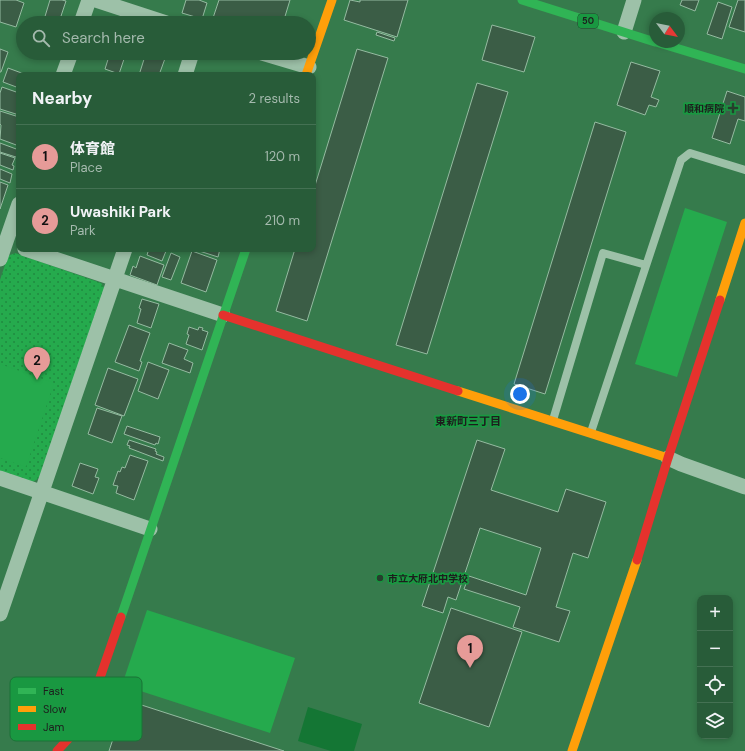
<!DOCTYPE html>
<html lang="en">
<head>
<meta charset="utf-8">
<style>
	body { margin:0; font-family:"DM Sans","Noto Sans JP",sans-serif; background:#306241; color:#f1f3f6 }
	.controls { position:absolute; right:12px; bottom:12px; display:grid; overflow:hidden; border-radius:8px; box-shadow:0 2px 6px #0003 }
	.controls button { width:36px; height:36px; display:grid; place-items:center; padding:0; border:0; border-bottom:1px solid #447153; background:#285c39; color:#f1f3f6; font:20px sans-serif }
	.compass { position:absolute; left:649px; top:12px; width:36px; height:36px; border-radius:50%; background:#285c39; box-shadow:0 2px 6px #0003; rotate:122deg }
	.you { position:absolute; left:520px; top:394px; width:14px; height:14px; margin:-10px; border:3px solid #fff; border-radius:50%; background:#1a73e8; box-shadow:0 0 0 6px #1a73e833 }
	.badge { display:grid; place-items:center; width:26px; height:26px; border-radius:50%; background:#e69b98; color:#111; font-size:13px; font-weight:700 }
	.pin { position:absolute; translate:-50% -33px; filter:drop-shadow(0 1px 2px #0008) }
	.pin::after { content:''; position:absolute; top:21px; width:14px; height:12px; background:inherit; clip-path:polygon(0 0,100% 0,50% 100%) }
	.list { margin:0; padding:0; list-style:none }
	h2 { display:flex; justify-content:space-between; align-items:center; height:52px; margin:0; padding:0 16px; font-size:17px }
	h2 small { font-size:13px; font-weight:400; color:#a5baae }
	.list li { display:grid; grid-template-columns:26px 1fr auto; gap:12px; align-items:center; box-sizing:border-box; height:64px; padding:0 16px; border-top:1px solid #447153 }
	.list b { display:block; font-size:15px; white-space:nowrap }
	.list p { margin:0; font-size:13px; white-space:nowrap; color:#a5baae }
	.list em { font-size:13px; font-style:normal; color:#a5baae }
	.icon { flex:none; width:22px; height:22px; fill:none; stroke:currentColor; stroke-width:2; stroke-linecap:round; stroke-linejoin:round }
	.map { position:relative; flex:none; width:745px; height:751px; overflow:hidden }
	.search { position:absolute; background:#285c39; box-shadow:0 2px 6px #0003; left:16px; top:16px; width:300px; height:44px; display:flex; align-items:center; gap:10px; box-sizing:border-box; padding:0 14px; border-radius:22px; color:#a5baae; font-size:15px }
	.panel { position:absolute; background:#285c39; box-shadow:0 2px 6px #0003; left:16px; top:72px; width:300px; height:180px; border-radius:8px }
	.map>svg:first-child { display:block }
	.park { fill:url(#park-dots) }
	.pitch { fill:#25aa4d }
	.water { fill:#147634 }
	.building { fill:#3b5d46; stroke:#95bba1 }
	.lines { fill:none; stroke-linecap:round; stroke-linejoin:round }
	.lane { stroke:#9dc1a8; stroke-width:8 }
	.street { stroke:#9dc1a8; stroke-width:15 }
	.fast { stroke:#30b455; stroke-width:9 }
	.slow { stroke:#ff9f0a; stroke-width:9 }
	.jam { stroke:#e5322d; stroke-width:9 }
	.poi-dot { fill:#263e2d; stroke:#199841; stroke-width:1.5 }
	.labels { text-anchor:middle; stroke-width:3.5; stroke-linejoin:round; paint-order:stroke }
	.shield { fill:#199841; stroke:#1c4228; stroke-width:1 }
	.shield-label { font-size:9px; font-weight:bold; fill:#1d1d1d }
	.poi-label { font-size:10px; font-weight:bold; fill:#1d1d1d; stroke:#199841; text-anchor:end }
	.neighbourhood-label { font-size:11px; font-weight:bold; fill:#1d1d1d; stroke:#199841 }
	.key { fill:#199841; stroke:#1a7336; stroke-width:1 }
	.key-label { font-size:11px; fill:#1d1d1d }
</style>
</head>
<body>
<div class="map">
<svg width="745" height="751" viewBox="0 0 745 751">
	<defs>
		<pattern id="park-dots" width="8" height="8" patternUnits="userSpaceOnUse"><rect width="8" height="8" fill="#25aa4d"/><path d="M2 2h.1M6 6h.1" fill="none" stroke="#1f8a3f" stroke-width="1.8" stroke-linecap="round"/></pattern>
	</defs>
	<rect width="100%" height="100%" fill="#367b4c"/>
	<path class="park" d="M15 253 101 283 105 289 39 478 33 482 0 471V280L8 256Z"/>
	<path class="pitch" d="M685 208 727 222 677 377 635 364Z
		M0 364 54 383 26 467 0 458Z
		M147 610 295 658 270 733 122 685Z"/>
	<path class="water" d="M308 707 362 724 354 751H331L298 741Z"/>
	<path class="building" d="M0 0H16L24 3 16 27 0 22Z
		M50 0H62L66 1 61 16 69 19 67 23H43Z
		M186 0H199L207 3 202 19 182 13Z
		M219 0H290L283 23H218L212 21Z
		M350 0 360 2V0H408L397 37 344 20Z
		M682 0H699L695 11 680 5Z
		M738 0H745V32L729 27Z
		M718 2 732 7 722 39 707 34Z
		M492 25 535 37 524 72 482 60Z
		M377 32 395 38 394 41 376 35Z
		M0 49 8 52 1 72H0Z
		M357 49 388 58 307 321 276 311 295 249H313V192Z
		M110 53H126L119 74 105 69Z
		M146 53H167L159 75H139Z
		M631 62 660 71 651 97 659 100 656 107 649 105 645 115 617 105Z
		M8 68 27 75H19V88L3 82Z
		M477 83 508 92 427 354 396 345Z
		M2 87 19 93V115L0 109V93Z
		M727 91 745 97V121L738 119 730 144 712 138Z
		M0 111 19 117V146L0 139 1 125 0 124Z
		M595 122 626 132 545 394 514 384Z
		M0 143 19 150V158L0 152Z
		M0 153 15 158 12 165 14 166 13 170 0 165Z
		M0 169 12 174 10 183 0 179Z
		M0 182 8 185 0 209Z
		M143 249H159L166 251 162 261 147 255 148 252 142 250Z
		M193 249H220L218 257Z
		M192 251 217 260 206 292 181 283Z
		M171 253 180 257 171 280 162 277Z
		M140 256 164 265 157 285 130 275 133 266 136 268Z
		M142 299 159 304 151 328 137 323 141 309 139 308Z
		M129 325 150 333 140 361 142 362 139 371 115 362Z
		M189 327 198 330 199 327 203 328 202 330 208 332 202 350 186 344 189 335 187 334Z
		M169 343 188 350 184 359 193 363 190 373 162 363Z
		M148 362 169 370 158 399 138 391Z
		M108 368 138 379 124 416 95 405Z
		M97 408 122 416 112 443 88 434Z
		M127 426 160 437 158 444 156 443 155 445 124 434Z
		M129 440 156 449 155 451 157 452 156 454 164 457 163 461 129 448 130 446 127 445Z
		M477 440 505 449 491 490 558 512 566 489 606 502 588 558 573 553 556 607 570 611 559 642 513 627 520 607 464 589 469 576 526 595 541 548 480 528 456 600 448 597 443 613 422 606Z
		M130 455 148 461 134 500 116 493 118 486 113 485 118 471 120 472 122 467 125 468Z
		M80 463 98 469 95 477 99 478 93 494 72 486Z
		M451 608 522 632 489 727 419 703Z
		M126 700 284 751H109Z"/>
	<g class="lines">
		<path class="lane" d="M553 420 603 253 646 265
			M591 432 681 160 690 153 745 170"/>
		<path class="street" d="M96 0 166 23
			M81 23 89 0
			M624 32 634 0
			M262 53 309 67
			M63 75 71 53
			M185 75 192 53
			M25 249 223 315
			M0 259 19 204
			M668 458 681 464 745 487
			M0 478 150 529
			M0 614 125 249"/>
		<path class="fast" d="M522 0 655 42
			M656 42 745 69
			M121 617 246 249"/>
		<path class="slow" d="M306 75 332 0
			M720 300 745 223
			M458 391 668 458
			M572 751 637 560"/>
		<path class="jam" d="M223 315 458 391
			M637 560 668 458 720 300
			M57 751 85 721 121 617"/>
	</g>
	<g class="poi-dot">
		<path d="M731 102h4v4h4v4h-4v4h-4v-4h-4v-4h4z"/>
		<circle cx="380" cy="578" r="4"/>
	</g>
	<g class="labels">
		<rect class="shield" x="578" y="14" width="20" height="14" rx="3"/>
		<g class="shield-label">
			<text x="588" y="24">50</text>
		</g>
		<g class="poi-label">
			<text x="724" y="112">順和病院</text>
			<text x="388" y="582" text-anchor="start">市立大府北中学校</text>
		</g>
		<g class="neighbourhood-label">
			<text x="468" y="425">東新町三丁目</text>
		</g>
	</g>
	<rect x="10" y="677" width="132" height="64" rx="6" class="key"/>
	<rect x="18" y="688" width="18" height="6" fill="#30b455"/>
	<rect x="18" y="706" width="18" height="6" fill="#ff9f0a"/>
	<rect x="18" y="724" width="18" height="6" fill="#e5322d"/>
	<g class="key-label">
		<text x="43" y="695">Fast</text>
		<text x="43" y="713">Slow</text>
		<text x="43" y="731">Jam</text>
	</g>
</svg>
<div class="controls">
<button>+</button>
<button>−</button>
<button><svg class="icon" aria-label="locate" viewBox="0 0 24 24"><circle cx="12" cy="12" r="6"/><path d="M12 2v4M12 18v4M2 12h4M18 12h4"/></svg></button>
<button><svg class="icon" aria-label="layers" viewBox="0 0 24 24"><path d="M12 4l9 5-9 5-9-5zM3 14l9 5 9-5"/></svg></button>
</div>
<svg class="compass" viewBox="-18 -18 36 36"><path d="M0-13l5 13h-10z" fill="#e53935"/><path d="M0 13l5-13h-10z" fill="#a5baae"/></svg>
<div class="you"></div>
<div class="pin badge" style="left:470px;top:668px">1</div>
<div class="pin badge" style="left:37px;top:380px">2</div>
<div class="search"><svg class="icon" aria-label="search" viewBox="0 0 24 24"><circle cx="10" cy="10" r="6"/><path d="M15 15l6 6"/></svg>Search here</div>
<section class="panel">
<h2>Nearby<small>2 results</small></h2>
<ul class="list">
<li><span class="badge">1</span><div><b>体育館</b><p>Place</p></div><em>120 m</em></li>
<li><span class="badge">2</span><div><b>Uwashiki Park</b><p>Park</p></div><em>210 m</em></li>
</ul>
</section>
</div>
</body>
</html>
